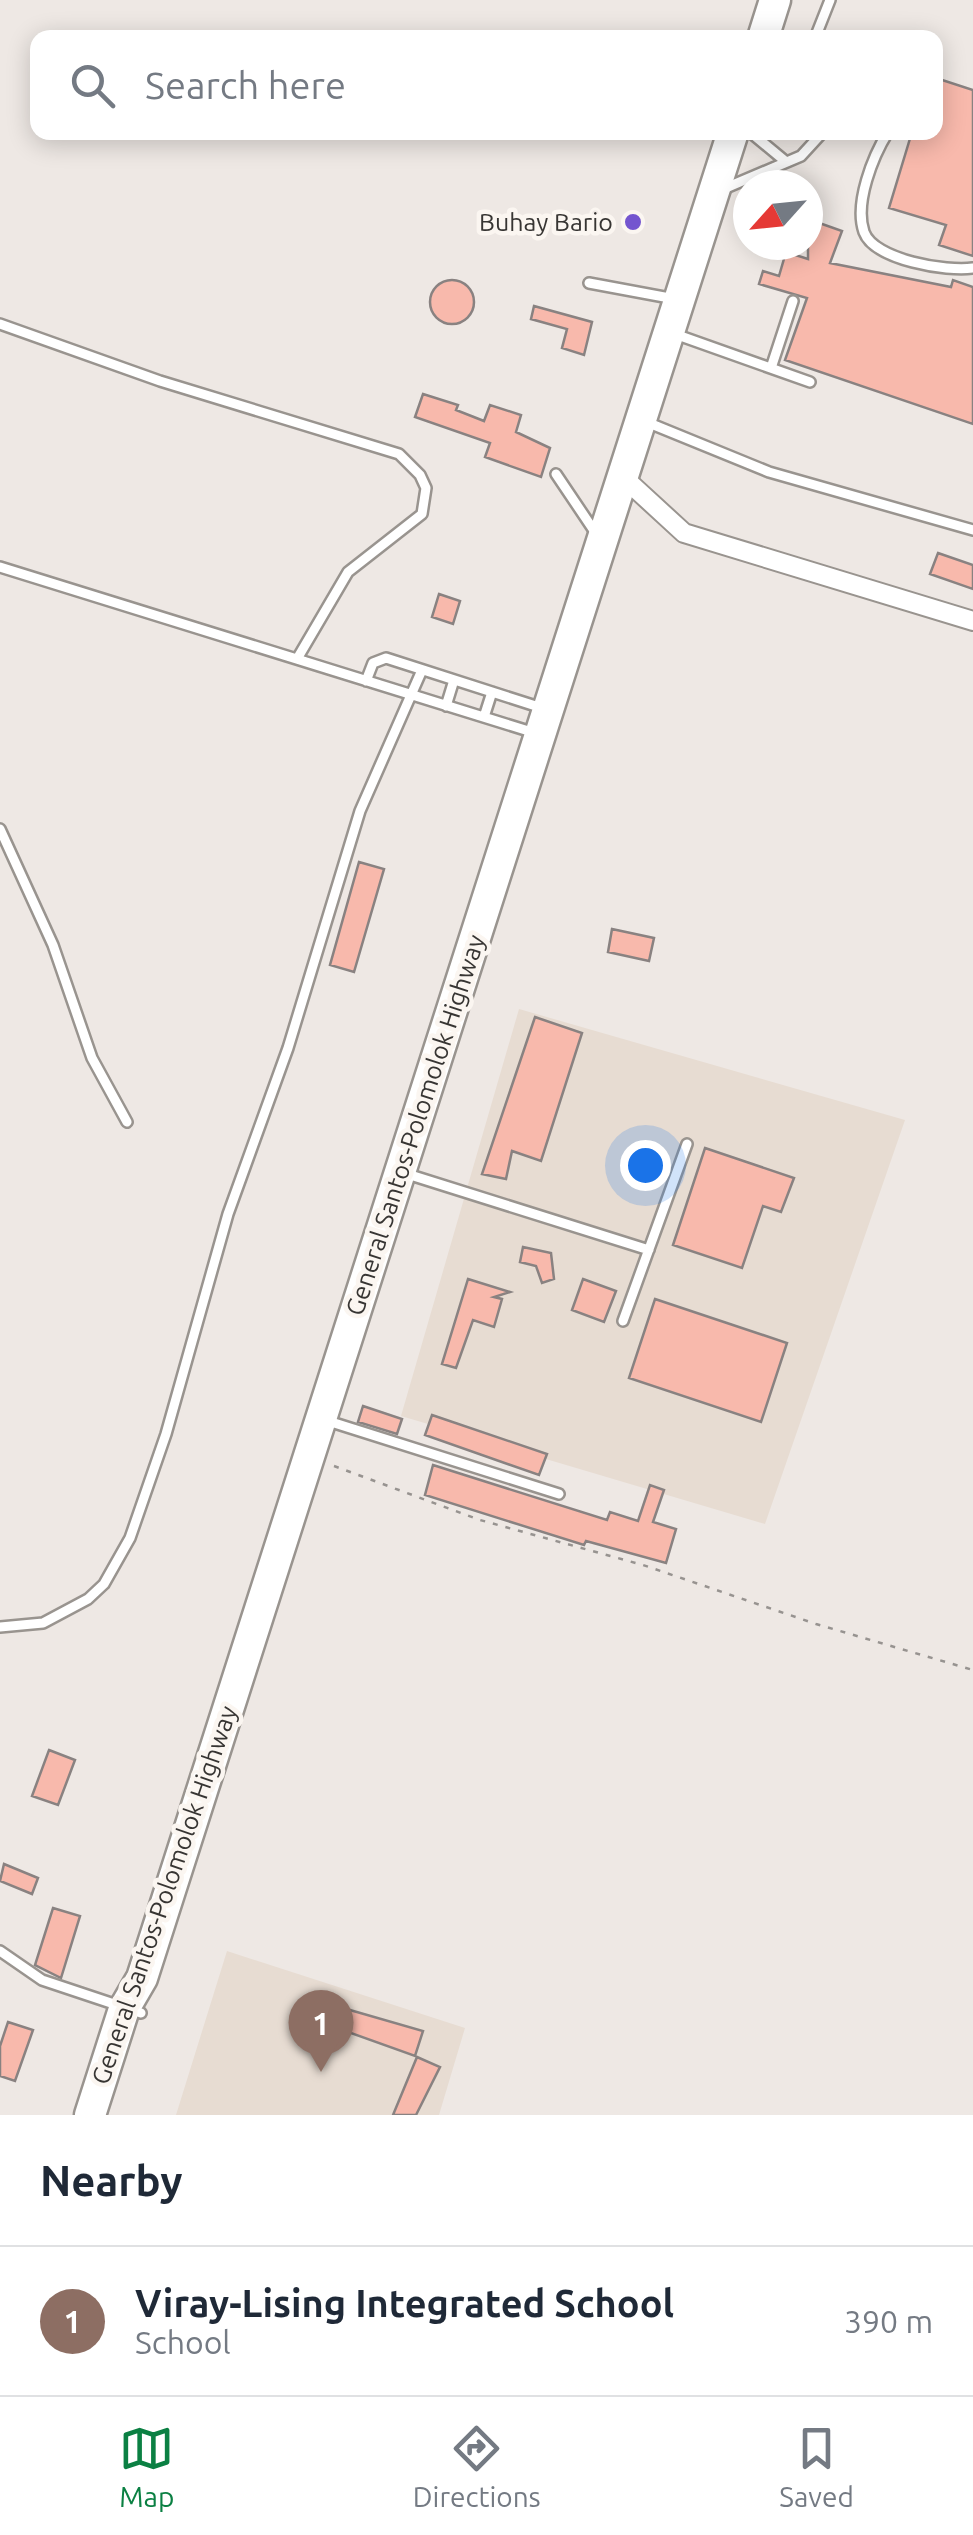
<!DOCTYPE html>
<html lang="en">
<head>
<meta charset="utf-8">
<style>
	body { margin:0; font-family:Ubuntu,sans-serif; background:#f6f6f7; color:#1f2937 }
	.compass { position:absolute; left:733px; top:170px; width:90px; height:90px; border-radius:50%; background:#fff; box-shadow:0 5px 25px #0003; rotate:243deg }
	.you { position:absolute; left:645px; top:1165px; width:35px; height:35px; margin:-25px; border:8px solid #fff; border-radius:50%; background:#1a73e8; box-shadow:0 0 0 15px #1a73e833 }
	.badge { display:grid; place-items:center; width:65px; height:65px; border-radius:50%; background:#0b8043; color:#fff; font-size:32px; font-weight:700 }
	.pin { position:absolute; translate:-50% -82px; filter:drop-shadow(0 2px 5px #0008) }
	.pin::after { content:''; position:absolute; top:52px; width:35px; height:30px; background:inherit; clip-path:polygon(0 0,100% 0,50% 100%) }
	.list { margin:0; padding:0; list-style:none }
	h2 { display:flex; justify-content:space-between; align-items:center; height:130px; margin:0; padding:0 40px; font-size:42px }
	h2 small { font-size:32px; font-weight:400; color:#747a83 }
	.list li { display:grid; grid-template-columns:65px 1fr auto; gap:30px; align-items:center; box-sizing:border-box; height:150px; padding:0 40px; border-top:2px solid #e0e1e3 }
	.list b { display:block; font-size:38px; white-space:nowrap }
	.list p { margin:0; font-size:32px; white-space:nowrap; color:#747a83 }
	.list em { font-size:32px; font-style:normal; color:#747a83 }
	.icon { flex:none; width:55px; height:55px; fill:none; stroke:currentColor; stroke-width:2; stroke-linecap:round; stroke-linejoin:round }
	.map { position:relative; flex:none; width:973px; height:2115px; overflow:hidden }
	.search { position:absolute; background:#fff; box-shadow:0 5px 25px #0003; left:30px; right:30px; top:30px; height:110px; display:flex; align-items:center; gap:25px; box-sizing:border-box; padding:0 35px; border-radius:20px; color:#747a83; font-size:38px }
	.sheet { height:280px; background:#fff }
	nav { display:flex; justify-content:space-around; align-items:center; box-sizing:border-box; height:140px; border-top:2px solid #e0e1e3; background:#fff; font-size:28px; color:#747a83 }
	nav a { display:grid; justify-items:center; gap:5px }
	nav .on { color:#0b8043 }
	.map>svg:first-child { display:block }
	.built { fill:#e7dcd2 }
	.building { fill:#f8b9ac; stroke:#898281; stroke-width:2.5 }
	.lines { fill:none; stroke-linecap:round; stroke-linejoin:round }
	.lane-casing { stroke:#99948f; stroke-width:14 }
	.street-casing { stroke:#99948f; stroke-width:22 }
	.highway-casing { stroke:#99948f; stroke-width:35 }
	.path { stroke:#979390; stroke-width:2.5; stroke-dasharray:5 8; stroke-linecap:butt }
	.lane { stroke:#fff; stroke-width:9 }
	.street { stroke:#fff; stroke-width:18 }
	.highway { stroke:#fff; stroke-width:30 }
	.poi-dot { fill:#7455cf; stroke:#fbf6f1; stroke-width:4 }
	.labels { text-anchor:middle; stroke-width:9; stroke-linejoin:round; paint-order:stroke }
	.poi-label { font-size:25px; fill:#373533; stroke:#fbf6f1; text-anchor:end }
	.street-label { font-size:25px; fill:#373533; stroke:#fbf6f1 }
</style>
</head>
<body>
<div class="map">
<svg width="973" height="2115" viewBox="0 0 973 2115">
	<rect width="100%" height="100%" fill="#eee8e4"/>
	<path class="built" d="M519 1009 905 1120 765 1524 401 1416Z
		M227 1951 465 2028 439 2115H176Z"/>
	<path class="building" d="M936 78 973 90V256L939 245 946 225 889 208 912 132H936Z
		M808 219 842 231 830 263 951 287 953 280 973 287V424L785 360 807 298 759 284 763 271 779 276 786 252 808 259Z
		M430 302a22 22 0 1 1 44 0a22 22 0 1 1-44 0Z
		M534 306 592 322 584 355 562 348 567 329 531 319Z
		M423 394 458 405 456 410 484 421 490 405 521 415 516 432 550 448 541 477 485 457 490 443 415 417Z
		M938 553 973 565V589L930 574Z
		M439 594 460 601 453 624 432 617Z
		M359 862 384 869 354 972 330 965Z
		M612 929 654 938 649 961 608 952Z
		M535 1017 582 1033 541 1161 512 1151 506 1179 482 1174Z
		M705 1148 794 1178 781 1212 763 1206 742 1268 673 1245Z
		M523 1247 551 1253 554 1279 542 1283 536 1266 520 1262Z
		M468 1279 510 1292 494 1297 502 1299 494 1327 473 1320 456 1368 442 1364Z
		M583 1279 616 1291 604 1322 572 1310Z
		M655 1299 787 1343 761 1422 629 1378Z
		M363 1406 402 1419 397 1434 358 1422Z
		M432 1415 547 1454 539 1475 425 1435Z
		M433 1465 607 1520 610 1512 638 1521 650 1485 664 1490 653 1522 676 1529 666 1563 586 1541 584 1545 425 1495Z
		M49 1750 75 1760 58 1805 32 1796Z
		M4 1864 38 1878 32 1894 0 1881Z
		M53 1908 80 1916 61 1978 35 1965Z
		M343 2008 423 2031 415 2056 337 2028Z
		M8 2022 33 2030 15 2081 0 2076V2046Z
		M417 2057 440 2067 416 2115H393Z"/>
	<g class="lines">
		<g class="lane-casing">
			<path id="lane" d="M815 38 830 0
				M750 132 785 161
				M888 132C873 156 854 203 864 232 874 260 947 272 973 268
				M721 190 801 156 823 132
				M589 283 675 299
				M0 324 160 381 399 454 420 475 426 488 422 514 348 572 297 659
				M672 333 810 382
				M771 368 793 301
				M644 421 769 472 973 530
				M556 474 595 532
				M0 567 535 733
				M366 681 373 663 386 658 542 708
				M446 706 454 680
				M484 717 492 692
				M0 829 53 945 92 1058 127 1122
				M404 1173 649 1250
				M623 1321 687 1144
				M328 1421 559 1494
				M0 1627 43 1623 88 1599 104 1584 130 1538 166 1434 228 1214 288 1048 360 811 422 670
				M0 1951 42 1980 141 2013"/>
		</g>
		<g class="street-casing">
			<path id="street" d="M623 477 684 533 973 621"/>
		</g>
		<g class="highway-casing">
			<path id="highway" d="M763 38 775 0
				M90 2115 124 2009 142 1978 733 132"/>
		</g>
		<path class="path" d="M334 1466 480 1520 643 1565 816 1624 973 1670"/>
		<use href="#lane" class="lane"/>
		<use href="#street" class="street"/>
		<use href="#highway" class="highway"/>
	</g>
	<circle class="poi-dot" cx="633" cy="222" r="10"/>
	<g class="labels">
		<g class="poi-label">
			<text x="613" y="231">Buhay Bario</text>
		</g>
		<g class="street-label">
			<text transform="translate(415 1125) rotate(-72)" y="9">General Santos-Polomolok Highway</text>
			<text transform="translate(164 1895) rotate(-71)" y="9">General Santos-Polomolok Highway</text>
		</g>
	</g>
</svg>
<svg class="compass" viewBox="-18 -18 36 36"><path d="M0-13l5 13h-10z" fill="#e53935"/><path d="M0 13l5-13h-10z" fill="#747a83"/></svg>
<div class="you"></div>
<div class="pin badge" style="left:321px;top:2072px;background:#8d6e63">1</div>
<div class="search"><svg class="icon" aria-label="search" viewBox="0 0 24 24"><circle cx="10" cy="10" r="6"/><path d="M15 15l6 6"/></svg>Search here</div>
</div>
<section class="sheet">
<h2>Nearby<small></small></h2>
<ul class="list">
<li><span class="badge" style="background:#8d6e63">1</span><div><b>Viray-Lising Integrated School</b><p>School</p></div><em>390 m</em></li>
</ul>
</section>
<nav>
<a class="on"><svg class="icon" aria-label="map" viewBox="0 0 24 24"><path d="M3 6l6-2 6 2 6-2v14l-6 2-6-2-6 2zM9 4v14M15 6v14"/></svg>Map</a>
<a><svg class="icon" aria-label="directions" viewBox="0 0 24 24"><path d="M12 3l9 9-9 9-9-9zM9 14v-3h6M13 9l2 2-2 2"/></svg>Directions</a>
<a><svg class="icon" aria-label="saved" viewBox="0 0 24 24"><path d="M7 4h10v16l-5-4-5 4z"/></svg>Saved</a>
</nav>
</body>
</html>
